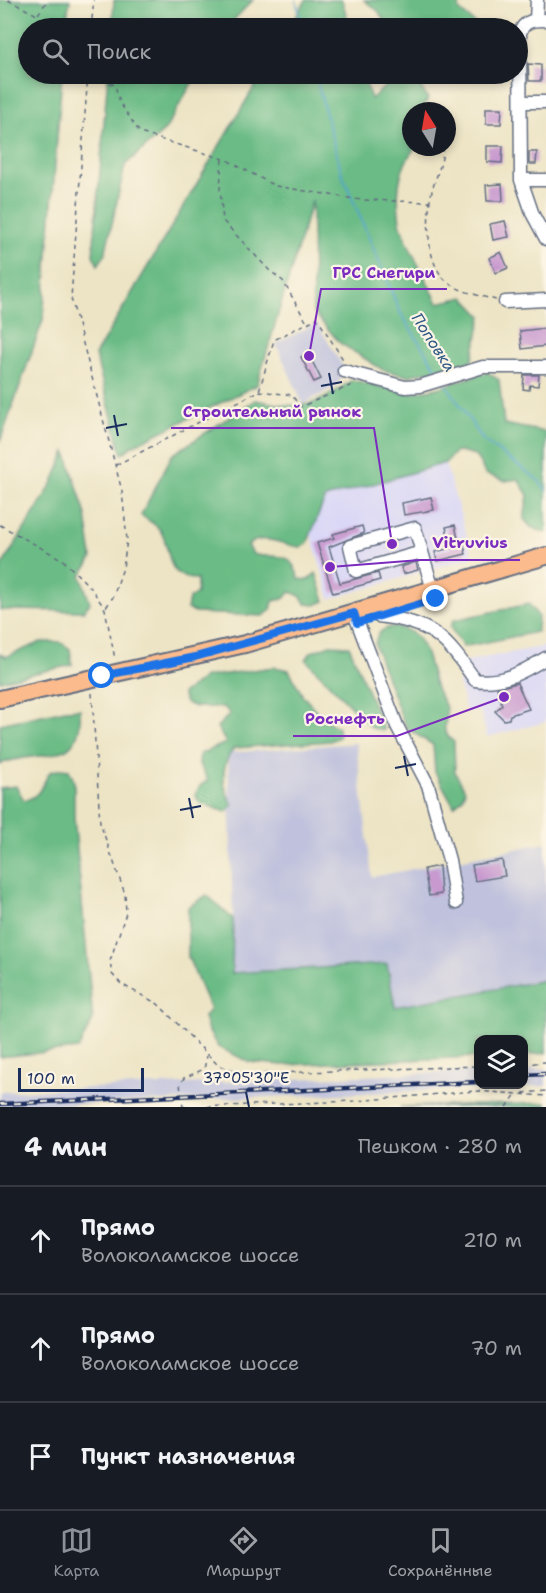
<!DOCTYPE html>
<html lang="ru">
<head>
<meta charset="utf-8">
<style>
	body { margin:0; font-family:"Shantell Sans",sans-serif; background:#242831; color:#f1f3f6 }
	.controls { position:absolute; right:18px; bottom:18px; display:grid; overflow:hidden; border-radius:12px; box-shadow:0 3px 9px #0003 }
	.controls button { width:54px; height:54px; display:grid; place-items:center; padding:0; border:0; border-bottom:2px solid #363941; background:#171b24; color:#f1f3f6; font:30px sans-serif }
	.compass { position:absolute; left:402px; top:102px; width:54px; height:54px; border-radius:50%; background:#171b24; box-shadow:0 3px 9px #0003; rotate:349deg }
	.scale { position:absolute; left:18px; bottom:15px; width:126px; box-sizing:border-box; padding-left:6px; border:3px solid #1b2f5e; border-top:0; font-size:16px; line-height:21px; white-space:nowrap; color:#1b2f5e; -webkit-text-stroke:4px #fcf5e5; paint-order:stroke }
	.stop { position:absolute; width:18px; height:18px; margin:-14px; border:4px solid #1a73e8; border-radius:50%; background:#fff }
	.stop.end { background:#1a73e8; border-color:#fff; box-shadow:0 2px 6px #0008 }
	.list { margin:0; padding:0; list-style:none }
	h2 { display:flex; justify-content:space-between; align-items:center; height:78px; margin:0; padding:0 24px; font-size:26px }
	h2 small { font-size:20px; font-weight:400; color:#9ea1a6 }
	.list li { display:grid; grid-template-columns:39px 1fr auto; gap:18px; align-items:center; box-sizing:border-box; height:108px; padding:0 24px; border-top:2px solid #363941 }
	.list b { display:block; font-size:22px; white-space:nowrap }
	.list p { margin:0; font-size:20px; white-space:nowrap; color:#9ea1a6 }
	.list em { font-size:20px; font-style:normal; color:#9ea1a6 }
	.icon { flex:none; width:33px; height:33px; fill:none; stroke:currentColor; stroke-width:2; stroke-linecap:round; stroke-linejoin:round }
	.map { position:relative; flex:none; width:546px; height:1107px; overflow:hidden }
	.search { position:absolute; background:#171b24; box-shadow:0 3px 9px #0003; left:18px; right:18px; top:18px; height:66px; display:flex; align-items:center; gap:15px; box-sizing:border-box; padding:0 21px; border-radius:33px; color:#9ea1a6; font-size:22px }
	.sheet { height:402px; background:#171b24 }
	nav { display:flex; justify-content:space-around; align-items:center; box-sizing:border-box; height:84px; border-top:2px solid #363941; background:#171b24; font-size:16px; color:#9ea1a6 }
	nav a { display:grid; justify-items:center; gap:3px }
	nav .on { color:#8c9099 }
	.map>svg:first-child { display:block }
	.built { fill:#d9d7f7 }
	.industrial { fill:#c0c2dd }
	.forest { fill:#6bbb85; stroke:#437572; stroke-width:1.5 }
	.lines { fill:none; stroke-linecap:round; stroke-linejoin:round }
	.stream { stroke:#52a5cd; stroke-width:2 }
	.building { fill:#c899cf }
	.minor-casing { stroke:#646e82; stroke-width:15 }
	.major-casing { stroke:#646e82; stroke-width:20 }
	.path { stroke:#646e82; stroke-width:1.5; stroke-dasharray:4.5 4.5; stroke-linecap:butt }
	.minor { stroke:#fff; stroke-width:12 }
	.major { stroke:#fbbb8c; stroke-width:16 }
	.rail-casing { stroke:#1b2f5e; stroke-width:4.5 }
	.rail { stroke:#fcf5e5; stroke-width:2; stroke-dasharray:7; stroke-linecap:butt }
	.route { stroke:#1a73e8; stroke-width:8 }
	.ticks { fill:none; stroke:#1b2f5e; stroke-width:2 }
	.labels { text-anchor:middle; stroke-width:4.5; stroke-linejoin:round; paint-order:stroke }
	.water-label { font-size:16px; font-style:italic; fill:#2e5885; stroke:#fcf5e5 }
	.ticks-label { font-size:15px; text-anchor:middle; fill:#1b2f5e; stroke:#fcf5e5; stroke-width:4.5; stroke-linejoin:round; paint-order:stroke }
	.leader { fill:none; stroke:#7b2cbf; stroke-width:2 }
	.callout-dot { fill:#7b2cbf; stroke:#fcf5e5; stroke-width:2 }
	.callout-label { font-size:16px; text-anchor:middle; font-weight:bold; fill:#7b2cbf; stroke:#fcf5e5; stroke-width:4.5; stroke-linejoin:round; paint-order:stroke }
</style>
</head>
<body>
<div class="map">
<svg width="546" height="1107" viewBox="0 0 546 1107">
	<rect width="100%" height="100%" fill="#fcf5e5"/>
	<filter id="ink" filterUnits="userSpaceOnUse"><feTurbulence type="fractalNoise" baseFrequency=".0167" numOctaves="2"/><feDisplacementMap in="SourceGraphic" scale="12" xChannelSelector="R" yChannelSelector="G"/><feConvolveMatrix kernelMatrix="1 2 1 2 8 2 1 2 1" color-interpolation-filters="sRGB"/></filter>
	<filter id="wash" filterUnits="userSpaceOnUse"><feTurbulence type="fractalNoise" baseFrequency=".008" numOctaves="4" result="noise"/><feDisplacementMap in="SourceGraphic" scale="24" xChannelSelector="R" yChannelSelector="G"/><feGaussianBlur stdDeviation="1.35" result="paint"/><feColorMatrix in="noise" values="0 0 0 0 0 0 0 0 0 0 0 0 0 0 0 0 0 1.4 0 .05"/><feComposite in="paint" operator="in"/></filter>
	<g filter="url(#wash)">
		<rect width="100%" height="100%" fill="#ede4c5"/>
		<path class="built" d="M445 463 473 557 330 599 310 531 325 498Z
			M546 646V722L487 737 480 711H466L458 682 463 678 457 663Z"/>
		<path class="industrial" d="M317 323 344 368V374L336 386 303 404 276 344Z
			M356 743 372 877 546 843V980L394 1007 386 964 232 973 233 919 228 753Z
			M546 1069V1086L0 1107V1092L478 1071V1084H524V1070Z"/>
		<path class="forest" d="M0 0H70L65 28H28V74H62L43 320 0 442Z
			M114 0H253L226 28H112Z
			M306 0H342L350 28H289Z
			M364 0H460L459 10 481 28H390L378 11Z
			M108 74H197L165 130 125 165 105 255 98 265 93 255Z
			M262 74H363L371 99 399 74H413L428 99 420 111H411V147H416C398 167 396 196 400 222 403 239 429 285 438 303L464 297 482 316 472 361 408 376 383 370 340 343 313 312 312 200 257 385 132 446 122 454 95 355Z
			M487 372 499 380 504 424 546 432V533L531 527 524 519 528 495 518 479 505 481 485 474C478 456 474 451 455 452L445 463 325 498 307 544 301 547C282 546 265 532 248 545L253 554C277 561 289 546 299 579L308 580 316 573 325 601 315 605 306 604 300 596 291 592 283 599 273 601 271 610 263 616 196 613 187 609 189 599 197 593V579C163 579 173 550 160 530 156 524 146 519 141 515L172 455 255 400C303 410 313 408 352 380L410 393 438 388Z
			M66 452 86 515 92 558 81 576 90 603 84 611 0 610V569L52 484Z
			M529 604 538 616 537 632 463 647 450 627 454 620Z
			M391 627C428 628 426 661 436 688 438 695 445 701 446 709 449 725 437 728 454 742L455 772 465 790 462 799 454 806 435 772 433 745 408 729 403 721 375 646C376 634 380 630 391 627Z
			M41 642H60L70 649 72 665 0 681V654L6 657Z
			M330 645 349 646 384 730 372 728 306 660 311 652Z
			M274 667 289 670 303 696 322 717 338 728 339 737 330 741 234 748C220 766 221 787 233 805L226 812 200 803 195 795 200 786 208 780 199 764 200 754 226 743 217 727 230 714 224 707H195L186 703 182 694 205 677Z
			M80 709C84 770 37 748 0 764V724L65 710Z
			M61 769 69 770 74 781V817L93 1020 78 1049 0 1057V788L16 786 24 800C41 797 41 785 50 772Z
			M207 895 233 919 232 973 387 964 395 1007 546 980V1053L524 1055V1040H478V1057L283 1065 249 1062 218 1047 207 1029 204 1017 210 1009 188 957V907Z
			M546 1103V1107H400Z"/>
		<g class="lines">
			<path class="stream" d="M296 0 303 28
				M315 74 342 174 401 314 441 376
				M446 384 483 440 538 480 546 490"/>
		</g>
		<g id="blocks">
			<path class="building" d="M528 64 541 65V81H529Z
				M486 108H502L501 124H486Z
				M487 146H503L502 163 487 162Z
				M529 152H537L536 164H529Z
				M502 184 503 201H487L486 185Z
				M505 221 509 237 493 240 490 224Z
				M501 252 508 268 496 273 489 258Z
				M546 328V346L522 349 520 331Z
				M308 353 321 379 314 382 301 357Z
				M524 375H539L538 386 530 385 529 390 523 389Z
				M431 497 434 510 404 515 402 503Z
				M455 525 459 543 463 542 466 554 437 561 435 552 451 548 446 527Z
				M362 526 364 533 329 547 340 583 378 573 380 580 333 593 317 543 334 538 333 534Z
				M416 562 418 570 403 574 401 567Z
				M517 683 529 709 510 715 509 719 504 720 495 711 502 705 497 688Z
				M502 860 505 876 475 881 472 865Z
				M439 866 441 894 429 896 424 869Z"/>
		</g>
	</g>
	<g filter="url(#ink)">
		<use href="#blocks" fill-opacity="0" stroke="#646e82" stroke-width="1.5"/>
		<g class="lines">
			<g class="minor-casing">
				<path id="minor" d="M536 20 537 0
					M546 20C534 20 524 20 520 33L521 180 533 215 546 239
					M521 102H546
					M521 180H546
					M505 302 546 300
					M344 371 405 387 420 386 483 367H546
					M422 552 356 571 350 546 415 528 433 590
					M354 613 397 726 428 785 449 860 456 903
					M378 616C432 622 445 637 475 680 502 684 523 672 546 658"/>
			</g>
			<g class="major-casing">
				<path id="major" d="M0 699 245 644 546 556"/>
			</g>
			<path class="path" d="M8 0 37 15 40 28
				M38 14 48 0
				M91 28 94 0
				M84 74 115 85 120 103 140 133 227 160 275 186 361 200 430 202
				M88 74 71 298 122 491 127 540 123 568 113 597 105 609
				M443 111V102
				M443 147C443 166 433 181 430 200 427 225 426 266 449 283 461 292 481 296 496 300
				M222 159 220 189 223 221 269 270 283 281 306 321
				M259 391 292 395 300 407 352 385
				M116 465 259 391 274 340 317 318 344 361
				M0 525 63 560 91 588 105 609 115 659
				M92 693 100 823 125 894 126 913 110 961 112 974 121 984 158 1004 219 1066 249 1074 478 1066
				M524 1064 546 1062
				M523 1093 546 1091
				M136 1107H189
				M183 1107 180 1084 184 1078 204 1069 207 1056
				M198 1107 355 1101 476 1091 546 1096
				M507 1107 516 1094"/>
			<use href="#minor" class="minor"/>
			<use href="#major" class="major"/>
			<g class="rail-casing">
				<path id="rail" d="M524 1075 546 1074
					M0 1104 478 1082"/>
			</g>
			<use href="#rail" class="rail"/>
		</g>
	</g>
	<g class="lines" filter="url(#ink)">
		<path class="route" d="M102 676 195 657 354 613 357 623 436 599"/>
	</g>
	<path class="ticks" d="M329 373 333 394M321 386 342 382M114 415 118 436M106 428 127 424M404 756 408 776M395 768 416 764M189 798 193 818M180 810 201 806M246 1092 249 1107"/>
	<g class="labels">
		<g class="water-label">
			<text transform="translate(434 342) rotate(57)" y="6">Поповка</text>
		</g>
	</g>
	<g class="ticks-label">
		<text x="246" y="1083">37°05'30"E</text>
	</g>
	<path class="leader" d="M309 356L321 289H447M392 544L374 428H171M330 567L420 560H520M504 697L397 736H293"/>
	<g class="callout-dot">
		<circle cx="309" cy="356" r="6"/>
		<circle cx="392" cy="544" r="6"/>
		<circle cx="330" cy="567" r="6"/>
		<circle cx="504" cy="697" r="6"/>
	</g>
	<g class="callout-label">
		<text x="384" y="278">ГРС Снегири</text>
		<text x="272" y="417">Строительный рынок</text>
		<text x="470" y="548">Vitruvius</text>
		<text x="345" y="724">Роснефть</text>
	</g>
</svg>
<div class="controls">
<button><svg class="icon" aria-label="layers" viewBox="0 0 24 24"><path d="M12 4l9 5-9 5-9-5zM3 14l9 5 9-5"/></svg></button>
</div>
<svg class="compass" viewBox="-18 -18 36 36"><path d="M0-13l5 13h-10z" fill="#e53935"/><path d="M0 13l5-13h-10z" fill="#9ea1a6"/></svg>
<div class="scale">100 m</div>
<div class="stop" style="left:102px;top:676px"></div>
<div class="stop end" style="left:436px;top:599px"></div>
<div class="search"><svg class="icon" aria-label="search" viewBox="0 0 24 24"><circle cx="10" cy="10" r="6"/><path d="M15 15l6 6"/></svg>Поиск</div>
</div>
<section class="sheet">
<h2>4 мин<small>Пешком · 280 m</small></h2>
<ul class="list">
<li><svg class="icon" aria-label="ahead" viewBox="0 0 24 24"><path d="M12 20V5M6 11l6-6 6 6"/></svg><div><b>Прямо</b><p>Волоколамское шоссе</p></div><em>210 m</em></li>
<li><svg class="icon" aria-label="ahead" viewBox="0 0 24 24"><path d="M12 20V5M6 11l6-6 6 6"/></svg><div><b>Прямо</b><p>Волоколамское шоссе</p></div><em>70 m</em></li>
<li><svg class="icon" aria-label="arrive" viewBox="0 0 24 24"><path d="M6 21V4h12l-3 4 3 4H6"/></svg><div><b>Пункт назначения</b></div></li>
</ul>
</section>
<nav>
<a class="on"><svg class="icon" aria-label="map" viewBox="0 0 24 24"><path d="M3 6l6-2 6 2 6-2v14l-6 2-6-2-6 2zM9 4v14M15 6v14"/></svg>Карта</a>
<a><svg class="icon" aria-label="directions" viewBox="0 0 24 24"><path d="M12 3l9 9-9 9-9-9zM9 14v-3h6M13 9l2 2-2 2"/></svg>Маршрут</a>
<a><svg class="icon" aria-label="saved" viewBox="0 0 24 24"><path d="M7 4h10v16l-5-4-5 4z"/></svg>Сохранённые</a>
</nav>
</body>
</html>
